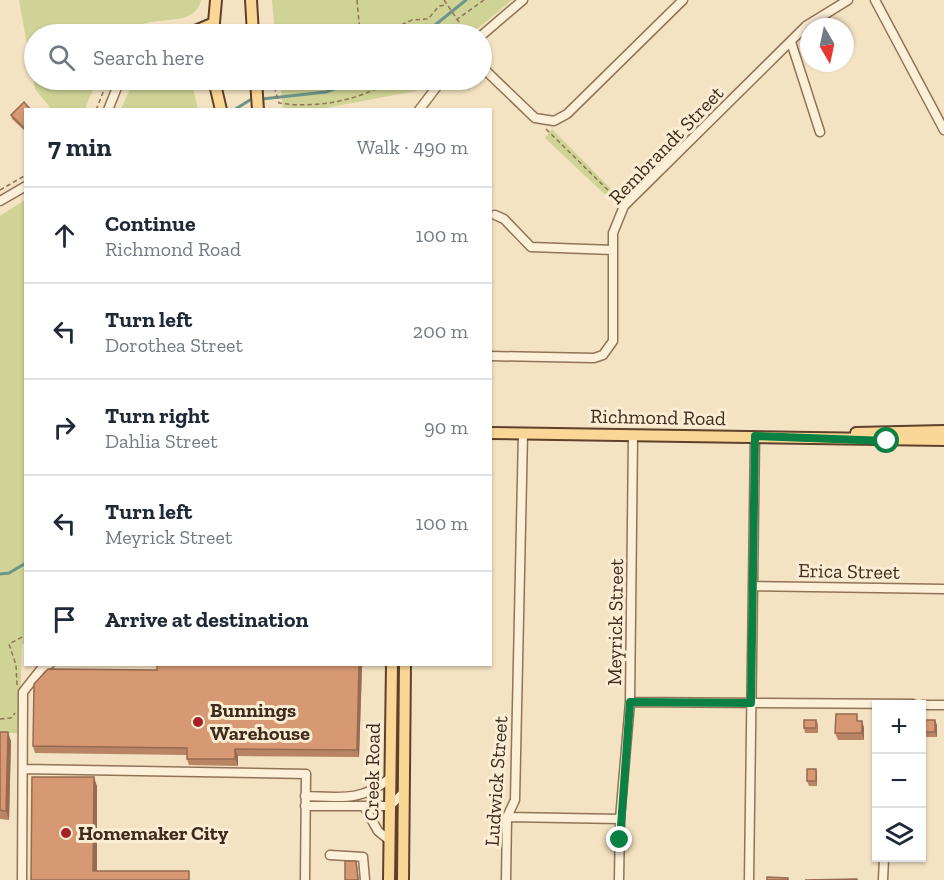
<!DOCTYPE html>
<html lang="en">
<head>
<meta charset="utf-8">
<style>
	body { margin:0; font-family:"Zilla Slab",serif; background:#f2f2f3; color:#1f2937 }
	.controls { position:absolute; right:18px; bottom:18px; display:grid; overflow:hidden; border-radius:0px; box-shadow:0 2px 4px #0004 }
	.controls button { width:54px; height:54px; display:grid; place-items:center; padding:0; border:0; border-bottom:2px solid #e0e1e3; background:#fff; color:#1f2937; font:30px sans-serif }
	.compass { position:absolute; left:800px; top:18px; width:54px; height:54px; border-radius:50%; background:#fff; box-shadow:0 2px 4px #0004; rotate:171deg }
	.stop { position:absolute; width:18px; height:18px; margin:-14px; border:4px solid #0b8043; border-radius:50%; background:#fff }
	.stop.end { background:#0b8043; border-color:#fff; box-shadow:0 2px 6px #0008 }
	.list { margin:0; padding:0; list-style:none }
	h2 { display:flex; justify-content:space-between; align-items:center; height:78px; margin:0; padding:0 24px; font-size:26px }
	h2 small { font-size:20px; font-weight:400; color:#747a83 }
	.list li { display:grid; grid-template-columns:39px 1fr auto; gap:18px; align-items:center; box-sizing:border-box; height:96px; padding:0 24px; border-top:2px solid #e0e1e3 }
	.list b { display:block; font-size:22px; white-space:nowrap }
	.list p { margin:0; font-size:20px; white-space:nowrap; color:#747a83 }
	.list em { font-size:20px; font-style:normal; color:#747a83 }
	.icon { flex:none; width:33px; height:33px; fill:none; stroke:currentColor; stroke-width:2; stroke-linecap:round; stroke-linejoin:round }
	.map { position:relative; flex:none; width:944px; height:880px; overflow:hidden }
	.search { position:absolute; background:#fff; box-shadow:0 2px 4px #0004; left:24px; top:24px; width:468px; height:66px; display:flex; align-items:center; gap:15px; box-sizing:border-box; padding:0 21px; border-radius:33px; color:#747a83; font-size:22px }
	.panel { position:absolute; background:#fff; box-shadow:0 2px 4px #0004; left:24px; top:108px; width:468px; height:558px; border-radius:0px }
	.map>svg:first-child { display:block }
	.green { fill:#cfd395 }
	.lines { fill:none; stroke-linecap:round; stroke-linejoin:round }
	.stream { stroke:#6b9689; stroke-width:3 }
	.minor-casing { stroke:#917357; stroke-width:11 }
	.major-casing { stroke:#5e412b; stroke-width:14 }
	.path { stroke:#917357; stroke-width:1.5; stroke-dasharray:4.5 3; stroke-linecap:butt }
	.minor { stroke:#fdf0d8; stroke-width:8 }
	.major { stroke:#fbd797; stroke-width:10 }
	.wall { fill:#b88464 }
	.shaded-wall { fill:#966b51 }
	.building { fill:#d69974; stroke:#966b51; stroke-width:1.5 }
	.route { stroke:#0b8043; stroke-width:8 }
	.poi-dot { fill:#a81f25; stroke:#faedd4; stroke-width:2 }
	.labels { text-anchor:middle; stroke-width:6; stroke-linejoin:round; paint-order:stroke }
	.street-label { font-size:20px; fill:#3f2c1d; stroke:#faedd4 }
	.poi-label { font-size:20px; font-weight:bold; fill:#3f2c1d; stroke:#faedd4; text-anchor:start }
</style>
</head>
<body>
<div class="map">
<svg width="944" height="880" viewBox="0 0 944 880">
	<rect width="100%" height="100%" fill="#f4e3c3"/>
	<path class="green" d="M19 0H201C195 27 160 16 141 25 135 28 131 34 124 34 96 39 63 34 34 34V80H97L85 109 52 110 35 89Z
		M512 0 471 34H275L272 0Z
		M134 80H191L198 109H121Z
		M280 80H427L416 91 320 109H283Z
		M552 129 619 197 614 203 545 138Z
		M25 200 26 643 22 644 19 733H0V216Z"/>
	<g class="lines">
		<path class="stream" d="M424 34 466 0
			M262 99 326 92 357 80
			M234 110 250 100
			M0 574 9 573 26 563"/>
		<g class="minor-casing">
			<path id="minor" d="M875 0 944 130
				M482 35 523 0
				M791 42 820 132
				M482 67 535 118 554 121 567 114 683 0
				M108 110 120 80
				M419 110 442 80
				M0 201 26 186
				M495 215 504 219 531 247 613 250
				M490 356 594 358 603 355 613 341V233L624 206 806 26 848 0
				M753 586 944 589
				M630 702 913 704
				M922 705H944
				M23 769 306 774 305 880
				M305 796C340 797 362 802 390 778
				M305 806H390L403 793
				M365 808 378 831 389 840
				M507 817 620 819
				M330 855 363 857 365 880
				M22 880 23 692 42 668 50 664
				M506 880 507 817 515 800 523 433
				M619 880 620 819 630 702 633 435
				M749 880 755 436
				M883 880 884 858"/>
		</g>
		<g class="major-casing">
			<path id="major" d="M251 0 253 34
				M188 34 214 23
				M213 34 216 0
				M214 80 221 110
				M256 80 258 110
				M490 433 944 440
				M856 433 944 431
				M389 880 392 664
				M403 880 405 664"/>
		</g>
		<path class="path" d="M357 0 360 34
			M444 0 461 25
			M456 20 484 0
			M150 34 178 29
			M381 34 412 20 428 19 439 6 446 5
			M453 34 461 25 472 34
			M272 80 279 103C317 109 361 100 392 80
			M96 110 108 80
			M546 129 617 199
			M0 190 26 175
			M17 685 16 665 9 644 26 635
			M0 719 11 718 15 713"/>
		<use href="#minor" class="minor"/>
		<use href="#major" class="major"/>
	</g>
	<path class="wall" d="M26 110V132L12 119 11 115Z
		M157 664H361L362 667 359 757 238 756V766L189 765 187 759V755L35 753 33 746 157 670Z
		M816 720 818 724V733H805L804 728Z
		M921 720 937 725V737H921Z
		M859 721H862L864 728V740H838L835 733Z
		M0 732 11 741 9 820 0 819Z
		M817 774V786H809L807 781Z"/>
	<path class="shaded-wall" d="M359 664H361L362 667 359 757 357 750Z
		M935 720 937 725V737L935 732Z
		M862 721 864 728V740L862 733Z
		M8 732 11 741 9 820 6 811Z
		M235 749 238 756V766L235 759Z
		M816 769 817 774V786L816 781Z
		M94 777 97 786V880L93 871Z
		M356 861 357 865 359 880H358Z"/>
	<path class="building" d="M24 102 31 110H26V130L11 115Z
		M157 664H359L357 750 235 749V759H187V748L33 746 34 684 48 669 157 670Z
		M836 714H857V721H862V733H835Z
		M804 720H816V728H804Z
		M921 720H935V732H921Z
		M0 732H8L6 811 0 810Z
		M807 769H816V781H807Z
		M32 777H94L93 871H189V880H31Z
		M345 861H356L358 880H345Z
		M767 877 788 878V880H767Z
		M857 879V880H805Z"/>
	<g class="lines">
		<path class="route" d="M620 840 630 702 751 703 755 436 887 441"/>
	</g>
	<g class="poi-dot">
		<circle cx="198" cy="722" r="6"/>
		<circle cx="66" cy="833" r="6"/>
	</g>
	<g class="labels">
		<g class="street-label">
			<text transform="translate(666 145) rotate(-46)" y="7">Rembrandt Street</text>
			<text transform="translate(658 417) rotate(1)" y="7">Richmond Road</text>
			<text transform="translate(849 571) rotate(1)" y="7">Erica Street</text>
			<text transform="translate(615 622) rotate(-89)" y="7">Meyrick Street</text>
			<text transform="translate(372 772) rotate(-89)" y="7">Creek Road</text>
			<text transform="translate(496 781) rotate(-86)" y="7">Ludwick Street</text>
		</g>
		<g class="poi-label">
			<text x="210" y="717">Bunnings<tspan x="210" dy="23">Warehouse</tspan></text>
			<text x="78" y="840">Homemaker City</text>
		</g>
	</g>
</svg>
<div class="controls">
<button>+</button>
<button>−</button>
<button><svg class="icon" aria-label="layers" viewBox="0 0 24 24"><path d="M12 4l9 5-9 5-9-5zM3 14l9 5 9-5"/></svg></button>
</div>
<svg class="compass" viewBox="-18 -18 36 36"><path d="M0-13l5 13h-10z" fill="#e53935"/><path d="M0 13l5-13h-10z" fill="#747a83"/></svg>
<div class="stop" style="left:887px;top:441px"></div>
<div class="stop end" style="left:620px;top:840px"></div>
<div class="search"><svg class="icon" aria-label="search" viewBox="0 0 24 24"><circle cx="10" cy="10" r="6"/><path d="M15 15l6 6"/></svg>Search here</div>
<section class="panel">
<h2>7 min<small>Walk · 490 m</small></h2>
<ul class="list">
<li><svg class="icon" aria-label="ahead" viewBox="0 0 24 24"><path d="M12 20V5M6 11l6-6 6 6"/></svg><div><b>Continue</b><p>Richmond Road</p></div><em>100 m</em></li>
<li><svg class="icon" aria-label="left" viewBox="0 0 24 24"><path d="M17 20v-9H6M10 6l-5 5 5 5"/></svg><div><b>Turn left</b><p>Dorothea Street</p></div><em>200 m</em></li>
<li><svg class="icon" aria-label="right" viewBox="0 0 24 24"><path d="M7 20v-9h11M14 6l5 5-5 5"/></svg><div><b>Turn right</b><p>Dahlia Street</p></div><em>90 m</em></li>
<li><svg class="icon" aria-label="left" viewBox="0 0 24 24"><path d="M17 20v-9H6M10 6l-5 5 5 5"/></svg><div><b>Turn left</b><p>Meyrick Street</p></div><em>100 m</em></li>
<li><svg class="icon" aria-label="arrive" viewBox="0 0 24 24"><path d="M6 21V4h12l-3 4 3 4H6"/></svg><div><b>Arrive at destination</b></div></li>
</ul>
</section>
</div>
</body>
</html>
